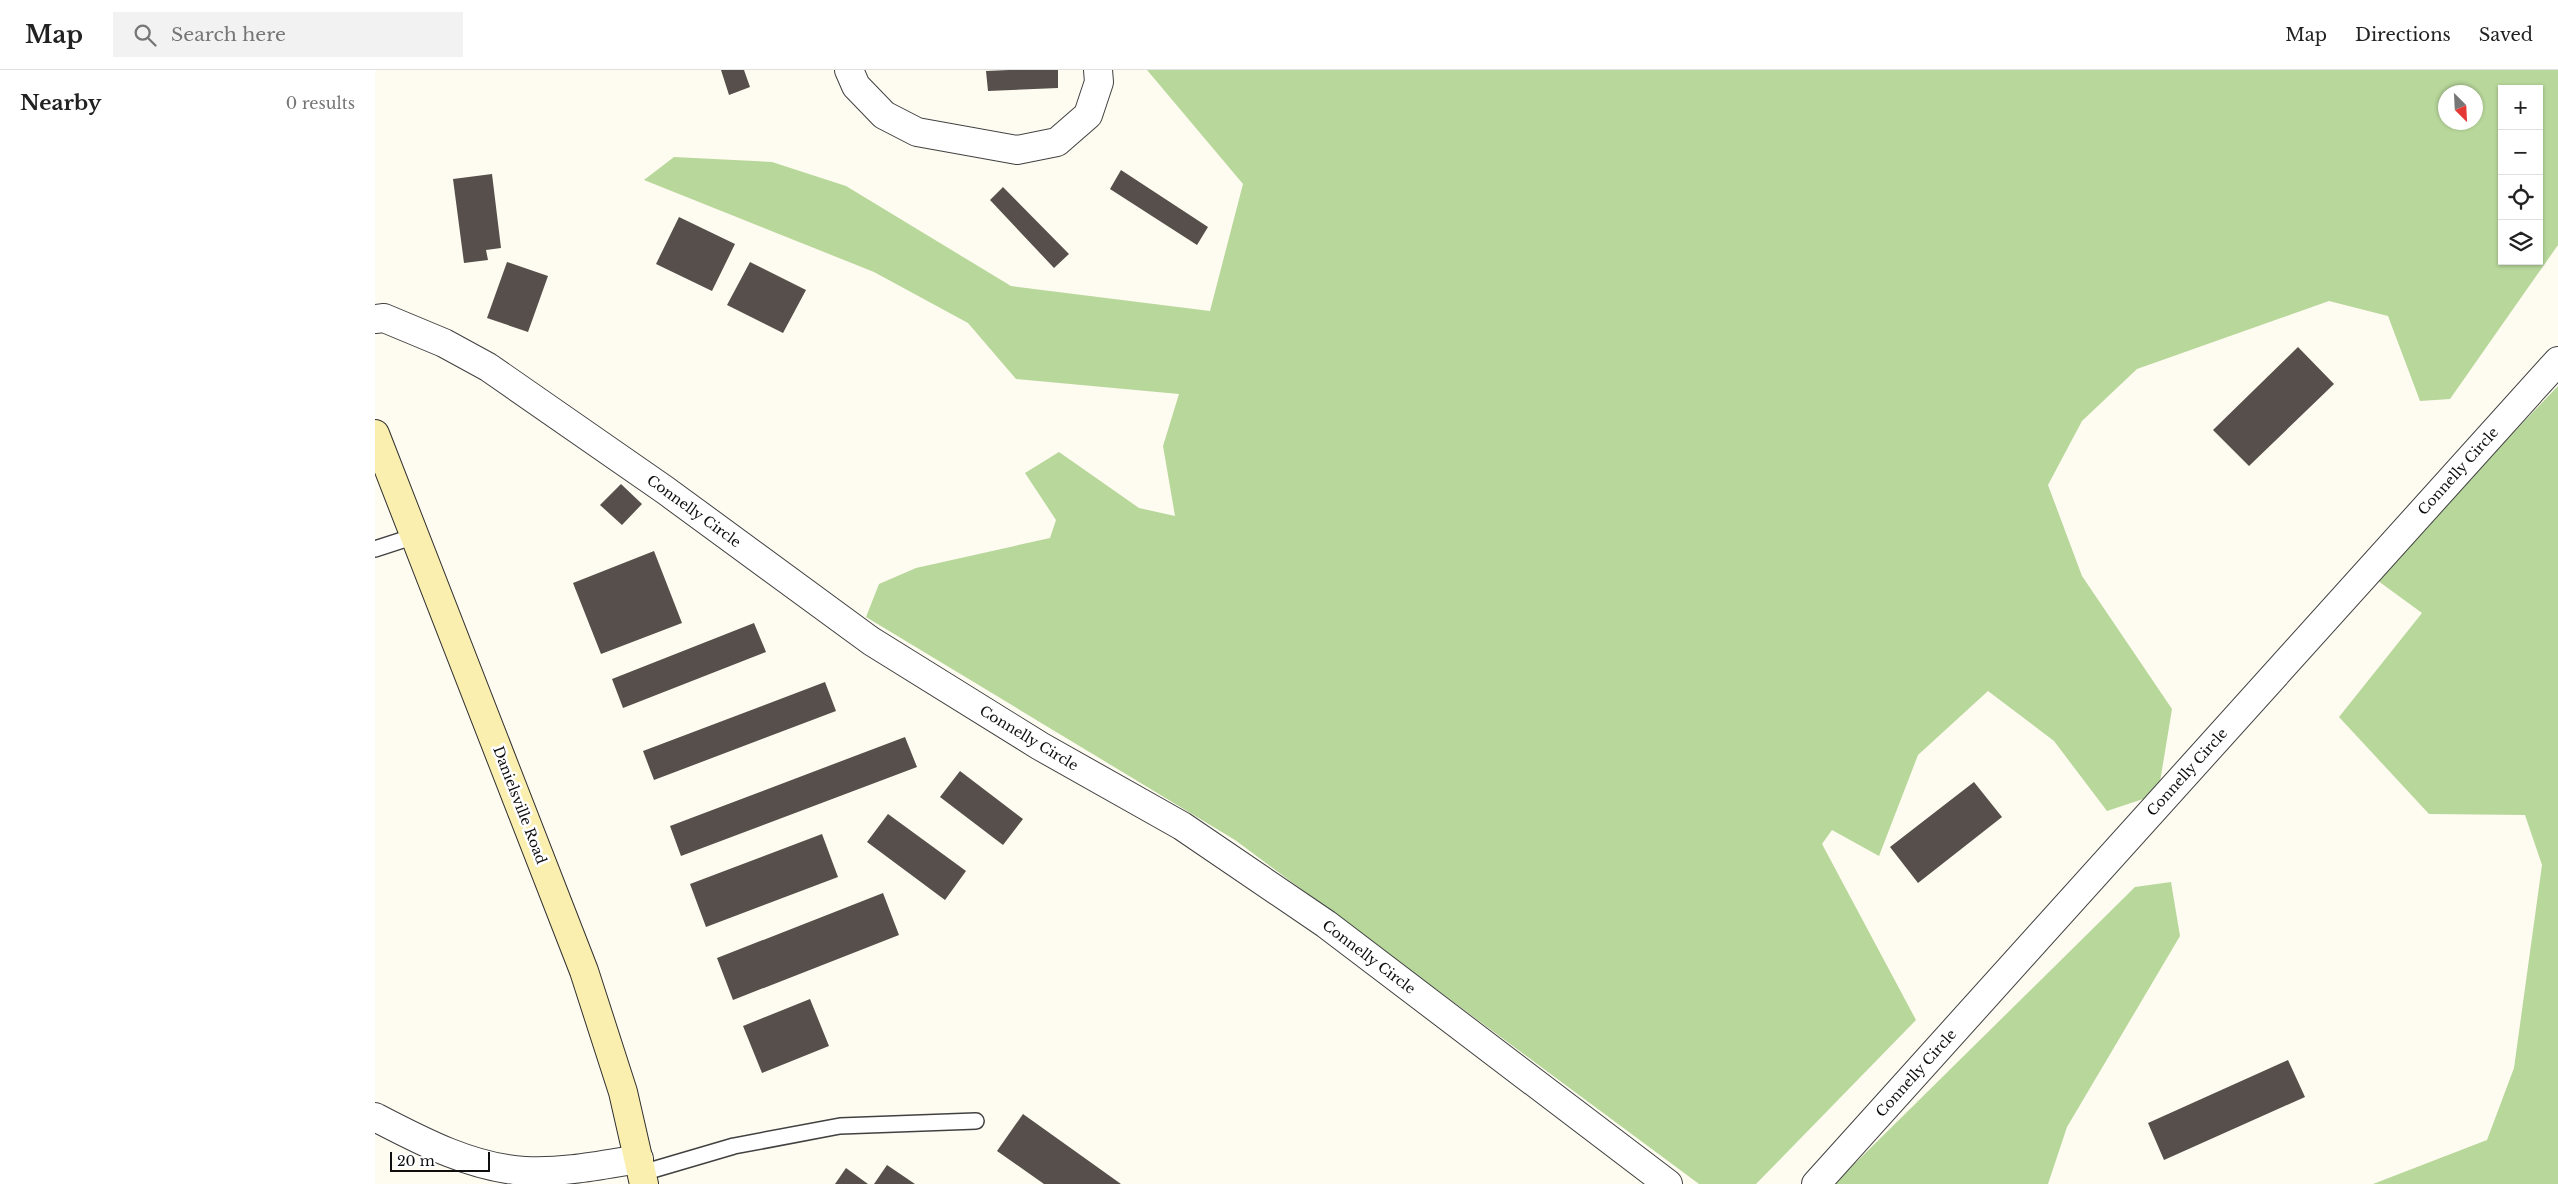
<!DOCTYPE html>
<html lang="en">
<head>
<meta charset="utf-8">
<style>
	body { margin:0; font-family:"Libre Baskerville",serif; background:#f2f2f2; color:#222 }
	.controls { position:absolute; right:15px; top:15px; display:grid; overflow:hidden; border-radius:0px; box-shadow:0 1px 4px #0004 }
	.controls button { width:45px; height:45px; display:grid; place-items:center; padding:0; border:0; border-bottom:1px solid #e0e0e0; background:#fff; color:#222; font:25px sans-serif }
	.compass { position:absolute; left:2063px; top:15px; width:45px; height:45px; border-radius:50%; background:#fff; box-shadow:0 1px 4px #0004; rotate:156deg }
	.scale { position:absolute; left:15px; bottom:12px; width:100px; box-sizing:border-box; padding-left:5px; border:2px solid #0e0e0e; border-top:0; font-size:14px; line-height:18px; white-space:nowrap; color:#0e0e0e; -webkit-text-stroke:4px #fff; paint-order:stroke }
	.list { margin:0; padding:0; list-style:none }
	h2 { display:flex; justify-content:space-between; align-items:center; height:65px; margin:0; padding:0 20px; font-size:21px }
	h2 small { font-size:16px; font-weight:400; color:#767676 }
	.icon { flex:none; width:28px; height:28px; fill:none; stroke:currentColor; stroke-width:2; stroke-linecap:round; stroke-linejoin:round }
	.map { position:relative; flex:none; width:2183px; height:1114px; overflow:hidden }
	header { display:flex; align-items:center; gap:30px; box-sizing:border-box; height:70px; padding:0 25px; background:#fff; border-bottom:1px solid #e0e0e0 }
	header strong { font-size:24px }
	nav { display:flex; gap:28px; margin-inline-start:auto; font-size:18px }
	.search { width:350px; height:45px; background:#f2f2f2; display:flex; align-items:center; gap:12px; box-sizing:border-box; padding:0 18px; border-radius:0px; color:#767676; font-size:19px }
	main { display:flex }
	aside { flex:1; background:#fff }
	.map>svg:first-child { display:block }
	.forest { fill:#b8d79b; fill-rule:evenodd }
	.building { fill:#564f4b }
	.lines { fill:none; stroke-linecap:round; stroke-linejoin:round }
	.lane-casing { stroke:#414141; stroke-width:18 }
	.street-casing { stroke:#414141; stroke-width:30 }
	.secondary-casing { stroke:#303030; stroke-width:30 }
	.lane { stroke:#fff; stroke-width:15 }
	.street { stroke:#fff; stroke-width:28 }
	.secondary { stroke:#faefaf; stroke-width:28 }
	.labels { text-anchor:middle; stroke-width:5; stroke-linejoin:round; paint-order:stroke }
	.street-label { font-size:14px; fill:#0e0e0e; stroke:#fff }
</style>
</head>
<body>
<header>
<strong>Map</strong>
<div class="search"><svg class="icon" aria-label="search" viewBox="0 0 24 24"><circle cx="10" cy="10" r="6"/><path d="M15 15l6 6"/></svg>Search here</div>
<nav><a>Map</a><a>Directions</a><a>Saved</a></nav>
</header>
<main>
<aside>
<h2>Nearby<small>0 results</small></h2>
<ul class="list">
</ul>
</aside>
<div class="map">
<svg width="2183" height="1114" viewBox="0 0 2183 1114">
	<rect width="100%" height="100%" fill="#fefbf0"/>
	<path class="forest" d="M772 0H2183V175L2075 329 2045 331 2013 246 1954 231 1762 299 1707 351 1673 415 1707 506 1797 639 1783 724 1732 741 1679 671 1613 621 1543 685 1504 786 1457 760 1447 774 1541 950 1381 1114H1324L860 770 491 547 504 514 541 498 675 468 681 450 650 403 684 382 764 438 800 446 788 376 804 324 641 309 593 253 499 202 269 110 299 87 397 92 471 116 636 216 835 241 868 114ZM2127 19H2164V191H2127ZM2070 22H2100V52H2070Z
		M2183 316V1114H1998L2112 1070 2139 998 2167 795 2150 745 2054 744 1964 647 2047 543 1999 508Z
		M1796 812 1805 866 1692 1057 1673 1114H1459L1760 817Z"/>
	<path class="building" d="M346 0H369L375 17 354 25Z
		M634 0H683V18L613 21 611 1Z
		M746 100 833 157 822 175 735 119Z
		M117 104 126 178 111 180 113 190 89 193 78 109Z
		M628 117 694 184 679 198 615 130Z
		M304 147 360 174 337 221 281 194Z
		M132 192 173 206 153 262 112 248Z
		M375 192 431 220 408 263 352 235Z
		M1923 277 1959 314 1874 396 1838 360Z
		M246 414 267 434 247 455 225 435Z
		M279 481 307 553 226 584 198 513Z
		M379 553 391 582 248 638 237 609Z
		M450 612 461 641 279 710 268 681Z
		M530 667 542 697 306 786 295 756Z
		M585 701 648 749 628 775 565 727Z
		M1599 712 1627 747 1543 813 1515 777Z
		M513 744 591 801 570 830 492 772Z
		M447 764 463 807 331 857 315 814Z
		M508 823 524 865 358 930 342 888Z
		M435 929 454 976 387 1003 368 956Z
		M1913 990 1930 1027 1789 1090 1773 1053Z
		M648 1044 746 1114H669L622 1081Z
		M512 1095 540 1114H499Z
		M471 1098 493 1114H460Z"/>
	<g class="lines">
		<g class="lane-casing">
			<path id="lane" d="M0 479 40 466
				M267 1103 359 1076 465 1056 601 1051"/>
		</g>
		<g class="street-casing">
			<path id="street" d="M474 0 481 16 509 45 542 62 642 80 682 72 713 45 724 12 723 0
				M0 249 9 248 69 273 113 297 290 420 496 571 665 676 807 756 951 854 1293 1114
				M0 1047C46 1071 97 1098 150 1101 189 1103 226 1095 264 1089
				M1441 1114 2183 291"/>
		</g>
		<g class="secondary-casing">
			<path id="secondary" d="M0 364 209 901 248 1022 269 1114"/>
		</g>
		<use href="#lane" class="lane"/>
		<use href="#street" class="street"/>
		<use href="#secondary" class="secondary"/>
	</g>
	<g class="labels">
		<g class="street-label">
			<text transform="translate(2083 401) rotate(-48)" y="5">Connelly Circle</text>
			<text transform="translate(319 441) rotate(36)" y="5">Connelly Circle</text>
			<text transform="translate(654 668) rotate(31)" y="5">Connelly Circle</text>
			<text transform="translate(1812 702) rotate(-48)" y="5">Connelly Circle</text>
			<text transform="translate(145 735) rotate(69)" y="5">Danielsville Road</text>
			<text transform="translate(994 887) rotate(37)" y="5">Connelly Circle</text>
			<text transform="translate(1541 1003) rotate(-48)" y="5">Connelly Circle</text>
		</g>
	</g>
</svg>
<div class="controls">
<button>+</button>
<button>−</button>
<button><svg class="icon" aria-label="locate" viewBox="0 0 24 24"><circle cx="12" cy="12" r="6"/><path d="M12 2v4M12 18v4M2 12h4M18 12h4"/></svg></button>
<button><svg class="icon" aria-label="layers" viewBox="0 0 24 24"><path d="M12 4l9 5-9 5-9-5zM3 14l9 5 9-5"/></svg></button>
</div>
<svg class="compass" viewBox="-18 -18 36 36"><path d="M0-13l5 13h-10z" fill="#e53935"/><path d="M0 13l5-13h-10z" fill="#767676"/></svg>
<div class="scale">20 m</div>
</div>
</main>
</body>
</html>
